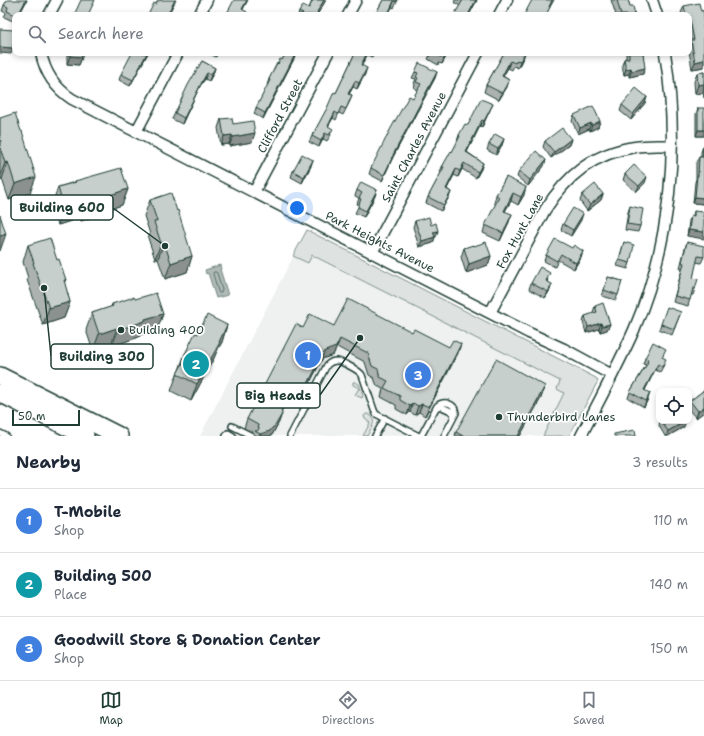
<!DOCTYPE html>
<html lang="en">
<head>
<meta charset="utf-8">
<style>
	body { margin:0; font-family:"Shantell Sans",sans-serif; background:#f6f6f7; color:#1f2937 }
	.controls { position:absolute; right:12px; bottom:12px; display:grid; overflow:hidden; border-radius:8px; box-shadow:0 2px 6px #0003 }
	.controls button { width:36px; height:36px; display:grid; place-items:center; padding:0; border:0; border-bottom:1px solid #e0e1e3; background:#fff; color:#1f2937; font:20px sans-serif }
	.scale { position:absolute; left:12px; bottom:10px; width:68px; box-sizing:border-box; padding-left:4px; border:2px solid #1f3d34; border-top:0; font-size:11px; line-height:14px; white-space:nowrap; color:#1f3d34; -webkit-text-stroke:3px #fff; paint-order:stroke }
	.you { position:absolute; left:297px; top:208px; width:14px; height:14px; margin:-10px; border:3px solid #fff; border-radius:50%; background:#1a73e8; box-shadow:0 0 0 6px #1a73e833 }
	.badge { display:grid; place-items:center; width:26px; height:26px; border-radius:50%; background:#1f3d34; color:#fff; font-size:13px; font-weight:700 }
	.pin { position:absolute; translate:-50% -50%; border:2px solid #fff; box-shadow:0 1px 4px #0006 }
	.list { margin:0; padding:0; list-style:none }
	h2 { display:flex; justify-content:space-between; align-items:center; height:52px; margin:0; padding:0 16px; font-size:17px }
	h2 small { font-size:13px; font-weight:400; color:#747a83 }
	.list li { display:grid; grid-template-columns:26px 1fr auto; gap:12px; align-items:center; box-sizing:border-box; height:64px; padding:0 16px; border-top:1px solid #e0e1e3 }
	.list b { display:block; font-size:15px; white-space:nowrap }
	.list p { margin:0; font-size:13px; white-space:nowrap; color:#747a83 }
	.list em { font-size:13px; font-style:normal; color:#747a83 }
	.icon { flex:none; width:22px; height:22px; fill:none; stroke:currentColor; stroke-width:2; stroke-linecap:round; stroke-linejoin:round }
	.map { position:relative; flex:none; width:704px; height:436px; overflow:hidden }
	.search { position:absolute; background:#fff; box-shadow:0 2px 6px #0003; left:12px; right:12px; top:12px; height:44px; display:flex; align-items:center; gap:10px; box-sizing:border-box; padding:0 14px; border-radius:8px; color:#747a83; font-size:15px }
	.sheet { height:244px; background:#fff }
	nav { display:flex; justify-content:space-around; align-items:center; box-sizing:border-box; height:56px; border-top:1px solid #e0e1e3; background:#fff; font-size:11px; color:#747a83 }
	nav a { display:grid; justify-items:center; gap:2px }
	nav .on { color:#1f3d34 }
	.map>svg:first-child { display:block }
	.built { fill:#eef1f0 }
	.green { fill:#dee3e2; stroke:#7e908b }
	.water { fill:#afbab7; stroke:#758883 }
	.lines { fill:none; stroke-linecap:round; stroke-linejoin:round }
	.shore { stroke:#596f68; stroke-width:1 }
	.service-casing { stroke:#1f3d34; stroke-width:8 }
	.minor-casing { stroke:#1f3d34; stroke-width:13 }
	.primary-casing { stroke:#1f3d34; stroke-width:20 }
	.service { stroke:#fff; stroke-width:5 }
	.minor { stroke:#fff; stroke-width:10 }
	.primary { stroke:#fff; stroke-width:17 }
	.wall { fill:#abb2af; stroke:#1f3d34 }
	.shaded-wall { fill:#8b918f; stroke:#1f3d34 }
	.building { fill:#c7cfcc; stroke:#1f3d34 }
	.poi-dot { fill:#1f3d34; stroke:#fff; stroke-width:1.5 }
	.labels { text-anchor:middle; stroke-width:3.5; stroke-linejoin:round; paint-order:stroke }
	.street-label { font-size:12px; fill:#1f3d34; stroke:#fff }
	.poi-label { font-size:12px; fill:#1f3d34; stroke:#fff; text-anchor:start }
	.leader { fill:none; stroke:#1f3d34; stroke-width:1.5 }
	.callout-dot { fill:#1f3d34; stroke:#fff; stroke-width:1.5 }
	.callout { fill:#fff; stroke:#1f3d34; stroke-width:1.5 }
	.callout-label { font-size:13px; text-anchor:middle; font-weight:bold; fill:#1f3d34 }
</style>
</head>
<body>
<div class="map">
<svg width="704" height="436" viewBox="0 0 704 436">
	<rect width="100%" height="100%" fill="#fff"/>
	<filter id="ink" filterUnits="userSpaceOnUse"><feTurbulence type="fractalNoise" baseFrequency=".025" numOctaves="2"/><feDisplacementMap in="SourceGraphic" scale="8" xChannelSelector="R" yChannelSelector="G"/><feConvolveMatrix kernelMatrix="1 2 1 2 8 2 1 2 1" color-interpolation-filters="sRGB"/></filter>
	<g filter="url(#ink)">
		<path class="built" d="M307 230 595 378 569 436H200Z"/>
		<path class="green" d="M307 230 596 378 598 381 569 436H543L564 393 557 389 560 381 312 255 308 263 293 256Z
			M353 382H355L359 384 363 395 362 398 355 395 359 388 353 385Z
			M366 414H368C379 419 371 428 367 436H363L370 423 365 419 364 416Z"/>
		<path class="water" d="M220 265 221 269H220L228 295 216 298 208 273 206 274 205 270Z"/>
		<g class="lines">
			<path class="shore" d="M214 272H216L217 273 222 290 221 293H219L218 291 213 274Z"/>
			<g class="service-casing">
				<path id="service" d="M436 408 440 406 451 411 454 416
					M232 426 252 436
					M0 433 6 436
					M226 436 228 433 233 436
					M290 436 327 365C329 363 332 361 336 361 341 361 359 370 362 375L374 410 376 414 419 436
					M375 436 385 418
					M421 436 437 406C444 400 455 403 456 413L444 436"/>
			</g>
			<g class="minor-casing">
				<path id="minor" d="M652 0 657 15
					M49 15 57 0
					M199 15 207 0
					M348 15 356 0
					M499 15 507 0
					M41 53C45 73 55 88 72 99L529 333 564 349 612 375
					M136 132 178 53
					M254 192 328 53
					M372 253 478 53
					M490 313 545 210C567 175 594 153 635 147 647 145 660 146 672 145
					M581 436C599 401 618 366 634 330 671 243 680 146 665 53"/>
			</g>
			<g class="primary-casing">
				<path id="primary" d="M0 376 119 436
					M0 393 85 436"/>
			</g>
			<use href="#service" class="service"/>
			<use href="#minor" class="minor"/>
			<use href="#primary" class="primary"/>
		</g>
		<path class="wall" d="M27 0 19 15H15V22L4 17 6 13 2 11 4 5Z
			M312 0H326L318 13V15H298L299 12 309 8 312 1H311Z
			M383 0H398L394 8 392 7 388 14 375 15Z
			M455 0H477L469 15H454L460 6 454 2Z
			M611 0H628L630 6 635 15H616Z
			M684 6 701 11H704V26L703 29 704 67 692 69 689 51V46L690 43 689 37V15H682L681 13Z
			M67 53H82V57L79 65 67 64Z
			M148 53 130 86 119 80 121 74Z
			M208 53H218L216 57Z
			M286 53H297L263 119 254 114 256 108 268 86 267 85 269 79 278 64 282 60Z
			M355 53H374L372 57 367 55 362 65 365 74 357 89 353 87 349 94 352 95 350 101 343 115 339 113 336 120 333 118 328 126 331 135 327 141 323 139 319 147 309 142 312 136 336 93Z
			M431 53H448L442 64 439 63 438 65 428 59Z
			M504 53 524 56 518 68 514 66 512 70 508 68 503 76 509 80 507 87 499 100 484 92 486 85Z
			M626 53H643V74L629 77V74L624 75 622 65 624 59 626 58Z
			M202 61 215 68 213 74 209 81 205 79 200 86 182 124 172 119 175 113Z
			M415 72H437L435 78 393 157 382 181 369 174 371 168 418 90 414 88 415 84 414 83 416 79 412 78Z
			M704 72V98L703 93 695 94 694 82 697 73Z
			M647 97 645 103 631 120 620 111 622 105Z
			M698 108 704 136H696V114Z
			M490 110 482 127 480 126 467 152 483 163 481 169 476 178 462 169 458 177 454 175 447 189 451 192 449 197 441 211 426 203 428 197 441 173 440 172 442 167 452 152 458 142 457 141 459 135 468 125Z
			M574 115 600 121 598 127 590 131 589 129 578 134 572 121Z
			M0 118 30 193 9 200 2 179H0Z
			M221 119 233 124 252 142 229 146V144L221 145 218 128Z
			M504 139 502 145 496 155 487 150 489 144Z
			M571 139 569 145 551 158 543 147 545 141Z
			M703 146 704 204 693 203 695 182 696 179V163L699 157H701V152Z
			M311 166 302 183 291 177 293 171Z
			M544 166 528 186 517 177 519 171Z
			M625 174 645 183 636 192 623 180Z
			M506 177 524 195 518 205 511 201 505 211 509 222 500 241 483 233 485 225 496 204 494 203 496 195Z
			M75 181 128 189 122 205 103 211 102 214 81 221 80 218 58 225 52 204 58 187 75 182Z
			M357 190H377L375 196 364 217 355 213 359 205 357 204 359 198 355 196Z
			M603 194 601 200 587 211 580 201 582 195Z
			M150 200 192 256 187 272 165 279 158 259H155L148 238 150 234 144 216Z
			M630 206 640 226 638 232 625 230 628 212Z
			M694 211 703 217 687 236 689 221 691 215 693 216Z
			M581 220 571 236 561 230 563 224Z
			M415 221 431 225 436 237H435L433 243 419 247 413 227Z
			M624 242 630 263 628 269 617 266Z
			M687 242 704 257 701 263 696 262 693 278 695 289 693 295H691L688 306 673 302 682 269 680 268 685 248Z
			M28 245 57 260 66 280 64 283 70 302 64 318 43 325 27 280 28 278 23 262Z
			M474 246 491 256 488 265 466 273 461 257 464 248Z
			M583 251 581 257 574 269 558 260 555 267 544 261 546 255Z
			M608 277 622 281 616 300 602 296Z
			M548 279 547 282 550 290 545 298 529 289 531 283Z
			M135 299 163 314 157 330 140 335 139 337 112 346 111 345 93 351 86 330 92 313 111 307 112 304Z
			M595 306 610 324 607 330 600 332 599 329 586 333 583 322 585 316 593 314V312Z
			M681 312 672 335 659 329 661 324Z
			M227 325 222 342 217 351 214 358 191 401 171 391 177 374 179 370 185 354 198 334Z
			M334 326 412 332 458 353 425 416 419 412 415 415 410 412 407 415 396 409V405L381 397 383 389 377 386 374 378 369 375 365 362 337 347 333 355 322 359 300 402 283 408 282 411 279 422 272 435 270 436H253L254 433 244 428 247 419 303 328Z
			M664 355 662 357 664 365 660 372 655 370 645 390 648 399 644 407 628 398 630 392 646 365 643 364 645 358Z
			M545 386 541 398 520 436H455L456 432Z
			M704 390V412L696 418 689 410V405L690 401Z
			M660 421H661L684 427 668 436H665L659 426Z"/>
		<path class="shaded-wall" d="M26 0H27L19 15H18Z
			M175 0H176L168 15H167Z
			M247 0H248L240 15 242 9Z
			M324 0H326L317 15V12Z
			M476 0H477L469 15H468Z
			M552 0H554L546 14Z
			M394 1 392 7 388 15H387Z
			M0 47 13 48 11 54 0 53Z
			M147 53H148L130 86 133 80Z
			M296 53H297L263 119 265 113Z
			M367 53H368L359 71 361 65Z
			M446 53H448L442 64 445 56Z
			M525 53 524 56 518 68 520 61Z
			M70 56 82 57 79 65 67 64Z
			M704 60V67L692 69 695 62Z
			M510 61 508 68 499 83 502 76Z
			M215 68 213 74 209 81 211 75Z
			M367 68 365 74 357 89 359 83Z
			M631 68 629 74 624 75 626 69Z
			M645 68 643 74 629 77 632 71Z
			M437 72 435 78 393 157 382 181 393 155Z
			M207 73 205 79 200 86 182 124 184 118 203 80Z
			M509 80 507 87 499 100 502 93Z
			M355 81 353 87 346 100 348 94Z
			M704 84 703 93 695 94 698 85Z
			M647 97 645 103 631 120 633 114Z
			M493 104 490 110 482 127 484 121Z
			M335 112 333 118 325 132Z
			M482 120 480 126 464 158 466 152Z
			M600 121 598 127 590 131 592 125Z
			M591 123 589 129 578 134 580 128Z
			M698 130H704V136H696Z
			M255 133 252 142 229 146 233 137Z
			M325 133 323 139 319 147 321 141Z
			M232 135 229 144 221 145 224 136Z
			M504 139 502 145 496 155 498 149Z
			M571 139 569 145 551 158 554 152Z
			M313 160 311 166 302 183 304 177Z
			M546 160 544 166 528 186 530 180Z
			M8 162 2 179H0V177L5 163Z
			M464 163 462 169 458 177 460 171Z
			M483 163 481 169 476 178 478 172Z
			M456 169 454 175 446 190 448 185Z
			M36 177 30 193 9 200 15 184Z
			M647 177 645 183 636 192 639 186Z
			M526 187 524 195 518 205 521 197Z
			M128 189 122 205 103 211 102 214 81 221 87 205 107 196Z
			M377 190 375 196 364 217 366 211Z
			M451 192 449 197 441 211 444 205Z
			M513 193 511 201 501 218 504 211Z
			M603 194 601 200 587 211 590 205Z
			M695 197 704 198V204L693 203Z
			M86 202 80 218 58 225 64 209Z
			M512 214 509 222 500 241 503 233Z
			M583 214 581 220 571 236 573 230Z
			M689 230 704 232V239L687 236Z
			M438 231 436 237 431 238 433 232Z
			M6 234 0 251V236Z
			M435 237 433 243 419 247 422 241Z
			M164 242 158 259H155L161 243Z
			M583 251 581 257 574 269 576 263Z
			M192 256 187 272 165 279 171 263Z
			M491 256 488 265 466 273 469 264Z
			M552 284 550 290 545 298Z
			M70 302 64 318 43 325 49 308Z
			M163 314 157 330 140 335 139 337 112 346 118 330 145 319Z
			M601 323 599 329 586 333 588 327Z
			M610 324 607 330 600 332 602 326Z
			M227 325 222 342 217 351 214 358 191 401 197 384Z
			M117 328 111 345 93 351 99 334Z
			M340 339 337 347 333 355 322 359 300 402 283 408 278 418 281 409 287 399 325 351Z
			M461 344 458 353 425 416 429 407Z
			M658 364 642 396 644 390Z
			M545 386 541 398 520 436H518Z
			M650 393 648 399 644 407 646 401Z
			M413 403 410 412 407 415 410 406Z
			M422 404 419 412 415 415 418 406Z
			M704 407V412L696 418 698 411Z
			M282 414 279 422 272 435 270 436H260V434L272 428Z
			M686 421 684 427 668 436H666L668 431Z"/>
		<path class="building" d="M7 0H26L18 15H15L7 11 8 7 4 5Z
			M81 0H95L88 15H78L75 13Z
			M158 0 160 1 161 0H175L167 15H152L149 13 154 3 156 4Z
			M234 0H247L242 9 247 12 245 15H226Z
			M313 0H324L317 12 318 13 317 15H303V14L299 12 303 5 309 8Z
			M383 0H397L396 2 394 1 388 14 390 15H375Z
			M463 0H476L468 15H454Z
			M532 0H552L549 7H550L546 15H524Z
			M617 0H628L630 6H633L635 15H621Z
			M699 3 701 11H704V19H703L704 25H703L704 33V60L695 62 691 40H694L689 15H686L684 6Z
			M0 29 14 30 13 48 0 47Z
			M70 53H82V57L70 56Z
			M132 53H147L133 80 121 74Z
			M286 53H296L265 113 256 108 270 80 269 79 277 63 278 64 280 59 282 60Z
			M355 53H367L361 65 367 68 359 83 355 81 348 94 352 95 346 109 341 107 338 114 335 112 328 126 333 129 329 135 325 133 321 141 312 136 327 108 334 92 336 93Z
			M434 53H446L445 56 442 55 441 57Z
			M504 53H525L520 61 517 60 515 63 510 61 502 76 509 80 502 93 486 85Z
			M629 53H643L645 68 632 71 631 68 626 69 624 59 629 58Z
			M202 61 215 68 211 75 207 73 203 80 184 118 175 113 188 85Z
			M419 63 437 72 393 155V156L384 175 371 168 390 130 409 96 413 98 421 84 416 82 418 78 416 77 418 73 415 72Z
			M704 72V84L698 85 697 73Z
			M636 88 647 97 633 114 622 105Z
			M481 99 493 104 484 121 482 120 466 152 483 163 478 172 464 163 460 171 456 169 446 189 451 192 444 205 428 197 444 167H442L451 151 452 152 460 136 459 135 465 124 468 125Z
			M593 106 600 121 592 125 591 123 580 128 574 115Z
			M698 108H704V130H698Z
			M15 113 21 131H22L36 177 15 184 8 162 5 163 0 147V142L1 141 0 138V118Z
			M232 118 233 124 253 121 255 133 233 137 232 135 224 136 221 119Z
			M562 128 571 139 554 152 545 141Z
			M495 134 504 139 498 149 489 144Z
			M703 146H704V198L695 197 697 176H698L699 157H703Z
			M536 151 546 160 530 180 519 171Z
			M302 154 313 160 304 177 293 171Z
			M634 165 647 177 639 186 625 174Z
			M121 168 128 189 107 196 108 198 87 205 86 202 64 209 58 187 76 182 75 181Z
			M506 177 526 187 521 197 513 193 504 211 512 214 503 233 485 225 499 197 496 195Z
			M361 182 377 190 366 211 358 207 361 199 359 198 362 193 357 190Z
			M595 184 603 194 590 205 582 195Z
			M171 193 177 211 178 210 192 256 171 263 164 242 161 243 154 222 157 221 150 200Z
			M630 206 643 209 640 226 627 224Z
			M573 208 583 214 573 230 563 224Z
			M694 211 704 212 703 217H704V232L689 230 691 215 694 216Z
			M0 215 6 234 0 236Z
			M429 217 431 225 436 223 438 231 433 232 435 237 422 241 415 221Z
			M50 238 57 260 59 259 66 280H64L70 302 49 308 33 263H34L28 245Z
			M555 239 572 248 574 245 583 251 576 263 561 254 557 261 546 255Z
			M486 242 491 256 469 264 464 248 473 245 474 246Z
			M624 242 634 245 630 263 619 260Z
			M687 242 704 246V257L698 256 693 278 698 279 695 289 693 288 690 300 675 296 684 263 682 262Z
			M540 267 550 273 546 281 552 284 548 292 531 283Z
			M608 277 622 281 618 295 604 290Z
			M156 293 163 314 145 319V321L118 330 117 328 99 334 92 313 113 306 112 304 134 297 135 299Z
			M348 299 412 332 414 329 449 347 453 340 461 344 429 407 422 404 418 406 413 403 410 406 400 400V396L384 388 388 381 380 377 378 369 372 366 368 353 340 339 336 347 325 351 303 393 287 399 281 409 282 414 275 426 272 428 270 431 260 434 255 431H257L259 429 258 425 247 419 296 324 303 328 310 314 334 326Z
			M603 303 610 324 602 326 601 323 588 327 585 316 597 312 595 306Z
			M667 307 681 312 674 329 661 324Z
			M207 315 227 325 219 342H220L197 384 177 374 187 355 185 354 195 333 198 334Z
			M653 342 666 349 662 357 666 359 662 367 658 364 644 390 650 393 646 401 630 392 647 364 648 359 645 358Z
			M496 359 545 386 518 436H463L456 432Z
			M704 390V407L698 411 690 401Z
			M661 421H686L668 431Z
			M635 430 636 436H614V434Z"/>
	</g>
	<g class="poi-dot">
		<circle cx="121" cy="330" r="4"/>
		<circle cx="499" cy="417" r="4"/>
	</g>
	<g class="labels">
		<g class="street-label">
			<text transform="translate(280 116) rotate(-62)" y="4">Clifford Street</text>
			<text transform="translate(414 147) rotate(-62)" y="4">Saint Charles Avenue</text>
			<text transform="translate(520 231) rotate(-61)" y="4">Fox Hunt Lane</text>
			<text transform="translate(380 242) rotate(27)" y="4">Park Heights Avenue</text>
		</g>
		<g class="poi-label">
			<text x="129" y="334">Building 400</text>
			<text x="507" y="421">Thunderbird Lanes</text>
		</g>
	</g>
	<path class="leader" d="M165 246L113 208M44 288L51 356M360 338L320 395"/>
	<g class="callout-dot">
		<circle cx="165" cy="246" r="4"/>
		<circle cx="44" cy="288" r="4"/>
		<circle cx="360" cy="338" r="4"/>
	</g>
	<g class="callout">
		<rect x="11" y="195" width="102" height="25" rx="4"/>
		<rect x="51" y="344" width="102" height="25" rx="4"/>
		<rect x="237" y="383" width="83" height="25" rx="4"/>
	</g>
	<g class="callout-label">
		<text x="62" y="212">Building 600</text>
		<text x="102" y="361">Building 300</text>
		<text x="278" y="400">Big Heads</text>
	</g>
</svg>
<div class="controls">
<button><svg class="icon" aria-label="locate" viewBox="0 0 24 24"><circle cx="12" cy="12" r="6"/><path d="M12 2v4M12 18v4M2 12h4M18 12h4"/></svg></button>
</div>
<div class="scale">50 m</div>
<div class="you"></div>
<div class="pin badge" style="left:308px;top:355px;background:#3f7fe0">1</div>
<div class="pin badge" style="left:196px;top:364px;background:#0f9aa8">2</div>
<div class="pin badge" style="left:418px;top:375px;background:#3f7fe0">3</div>
<div class="search"><svg class="icon" aria-label="search" viewBox="0 0 24 24"><circle cx="10" cy="10" r="6"/><path d="M15 15l6 6"/></svg>Search here</div>
</div>
<section class="sheet">
<h2>Nearby<small>3 results</small></h2>
<ul class="list">
<li><span class="badge" style="background:#3f7fe0">1</span><div><b>T-Mobile</b><p>Shop</p></div><em>110 m</em></li>
<li><span class="badge" style="background:#0f9aa8">2</span><div><b>Building 500</b><p>Place</p></div><em>140 m</em></li>
<li><span class="badge" style="background:#3f7fe0">3</span><div><b>Goodwill Store &amp; Donation Center</b><p>Shop</p></div><em>150 m</em></li>
</ul>
</section>
<nav>
<a class="on"><svg class="icon" aria-label="map" viewBox="0 0 24 24"><path d="M3 6l6-2 6 2 6-2v14l-6 2-6-2-6 2zM9 4v14M15 6v14"/></svg>Map</a>
<a><svg class="icon" aria-label="directions" viewBox="0 0 24 24"><path d="M12 3l9 9-9 9-9-9zM9 14v-3h6M13 9l2 2-2 2"/></svg>Directions</a>
<a><svg class="icon" aria-label="saved" viewBox="0 0 24 24"><path d="M7 4h10v16l-5-4-5 4z"/></svg>Saved</a>
</nav>
</body>
</html>
